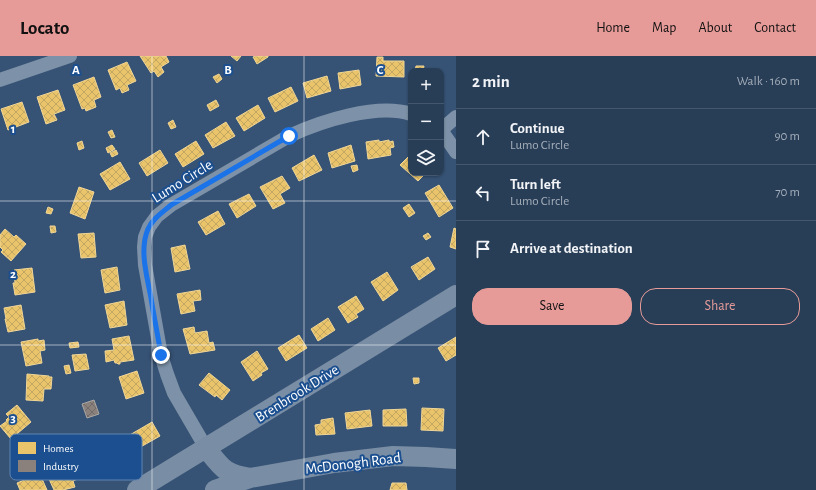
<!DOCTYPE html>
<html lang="en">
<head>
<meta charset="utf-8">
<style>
	body { margin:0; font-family:"Alegreya Sans",sans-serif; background:#30455d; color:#f1f3f6 }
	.controls { position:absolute; right:12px; top:12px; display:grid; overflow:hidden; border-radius:8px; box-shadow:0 1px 3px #0004 }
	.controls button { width:36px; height:36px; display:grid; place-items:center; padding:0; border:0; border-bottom:1px solid #44576d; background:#283e57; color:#f1f3f6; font:20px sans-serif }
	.stop { position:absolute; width:12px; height:12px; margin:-9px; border:3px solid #1a73e8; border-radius:50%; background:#fff }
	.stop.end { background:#1a73e8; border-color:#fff; box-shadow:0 1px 4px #0008 }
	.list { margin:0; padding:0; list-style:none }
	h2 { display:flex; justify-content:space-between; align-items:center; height:52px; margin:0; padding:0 16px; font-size:17px }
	h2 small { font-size:13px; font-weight:400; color:#a5aeba }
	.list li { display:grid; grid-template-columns:26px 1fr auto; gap:12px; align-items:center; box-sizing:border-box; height:56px; padding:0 16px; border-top:1px solid #44576d }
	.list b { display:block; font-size:15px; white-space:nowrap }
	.list p { margin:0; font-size:13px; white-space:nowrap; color:#a5aeba }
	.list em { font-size:13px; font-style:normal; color:#a5aeba }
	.actions { display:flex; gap:8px; padding:12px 16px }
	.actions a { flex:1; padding:9px 0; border:1px solid #e69b98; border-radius:16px; text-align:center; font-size:14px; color:#e69b98 }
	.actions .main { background:#e69b98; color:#111 }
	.icon { flex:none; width:22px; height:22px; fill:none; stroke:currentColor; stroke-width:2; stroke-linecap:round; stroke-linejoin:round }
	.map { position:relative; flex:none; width:456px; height:434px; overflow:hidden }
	header { display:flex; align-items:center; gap:24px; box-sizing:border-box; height:56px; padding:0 20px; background:#e69b98; color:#111 }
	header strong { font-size:19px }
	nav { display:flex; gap:22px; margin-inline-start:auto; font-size:14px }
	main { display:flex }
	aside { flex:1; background:#283e57 }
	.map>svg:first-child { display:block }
	.homes { fill:url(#homes-cross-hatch); stroke:#f0d697 }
	.industry { fill:url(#industry-cross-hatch); stroke:#ada7a3 }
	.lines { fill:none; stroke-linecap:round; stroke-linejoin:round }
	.street { stroke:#7d92a8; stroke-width:14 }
	.secondary { stroke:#798da4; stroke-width:20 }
	.route { stroke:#1a73e8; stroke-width:5 }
	.grid { fill:none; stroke:#fff; stroke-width:1; stroke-opacity:0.55 }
	.labels { text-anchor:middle; stroke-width:4; stroke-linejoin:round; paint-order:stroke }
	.street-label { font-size:15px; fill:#fff; stroke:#1b4f8f }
	.key { fill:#1b4f8f; stroke:#5f84b1; stroke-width:1 }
	.key-label { font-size:11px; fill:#fff }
	.grid-label { font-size:13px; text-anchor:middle; font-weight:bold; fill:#fff; stroke:#1b4f8f; stroke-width:4; stroke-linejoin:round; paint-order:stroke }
</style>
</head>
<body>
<header>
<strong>Locato</strong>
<nav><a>Home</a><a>Map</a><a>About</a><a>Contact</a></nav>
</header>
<main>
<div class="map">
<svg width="456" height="434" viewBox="0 0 456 434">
	<defs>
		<pattern id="homes-cross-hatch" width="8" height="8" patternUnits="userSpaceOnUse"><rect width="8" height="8" fill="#e9c46a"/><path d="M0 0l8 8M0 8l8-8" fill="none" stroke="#c2a662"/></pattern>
		<pattern id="industry-cross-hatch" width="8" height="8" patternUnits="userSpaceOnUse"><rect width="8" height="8" fill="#8a817c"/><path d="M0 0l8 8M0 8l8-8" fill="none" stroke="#716c69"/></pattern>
	</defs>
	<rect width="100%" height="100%" fill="#365274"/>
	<path class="homes" d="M140 0H166L169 6 161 11 164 16 158 21 154 15 151 17Z
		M231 0H241L237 5Z
		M255 0H268V1L257 8 253 1Z
		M377 1H383V5H404V21L376 20Z
		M127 6 136 25 127 29 129 34 122 37 120 32 116 34 108 14Z
		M416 10H424L423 15H415Z
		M359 14 361 29 340 33 338 17Z
		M219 18 222 23 217 27 213 21Z
		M327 20 331 35 307 42 303 27Z
		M94 21 101 41 94 44 96 51 86 55 85 52 82 53 73 29Z
		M291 31 298 45 275 56 268 42Z
		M58 34 65 54 54 58 57 64 46 68 37 41Z
		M216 44 219 50 210 55 207 49Z
		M22 46 29 66 8 74 1 53Z
		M258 49 265 62 244 75 236 62Z
		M173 64 176 71 171 73 168 67Z
		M226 66 235 80 213 92 205 79Z
		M112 74 115 81 111 82 108 76Z
		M379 84V86L389 84V86L393 85 394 91 390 92 391 99 368 103 366 86Z
		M82 85 84 92 79 94 77 87Z
		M196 85 204 98 183 111 175 98Z
		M112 89 115 93 108 97 106 92Z
		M351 89 355 105 332 112 328 97Z
		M116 94 118 98 112 101 110 97Z
		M160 94 168 107 147 120 139 107Z
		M411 98V117H426L418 125 400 109Z
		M314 99 322 114 299 125 292 112Z
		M120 106 130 123 110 134 100 118Z
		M357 109 358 114 353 116 351 110Z
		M282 120 290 132 280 138 285 147 273 153 260 131Z
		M439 129 453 152 439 161 425 137Z
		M79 131 94 136 85 163 70 157Z
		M249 138 256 150 237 162 229 148Z
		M409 148 415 157 409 161 403 152Z
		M48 151 53 153 51 158 46 157Z
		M218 155 225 168 206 179 198 166Z
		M50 170H55L56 176 51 177Z
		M454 172 456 173V193L450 191Z
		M5 173 14 181 16 179 26 188 11 205 1 196 3 194 0 191V179Z
		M94 177 96 201 81 202 78 178Z
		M428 177 431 181 426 184 423 180Z
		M185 189 190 213 175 216 171 192Z
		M428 201 435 213 419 224 411 211Z
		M117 211 120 234 105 237 101 214Z
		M32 212 35 236 15 239 13 227H15L14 214Z
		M387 216 398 234 383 245 371 226Z
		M200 234 201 244 193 245 195 255 181 258 177 238Z
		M356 240 364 253 356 258 358 261 348 267 338 251Z
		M124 245 127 269 110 272 105 249Z
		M21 249 25 273 8 276 5 263H6L4 252Z
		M328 262 335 274 318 285 311 273Z
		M194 271 195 277 207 275 209 287 213 286 215 294 190 298 183 273Z
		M299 279 307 292 286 305 278 292Z
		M129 280 134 304 120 306V308H118L117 307H115L114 304 106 306 105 295 114 294 112 283Z
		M456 281V299L446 305 438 292Z
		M38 283V285L44 284 45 294 40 295 42 307 26 310 21 286Z
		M78 286 79 291 70 292 69 287Z
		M257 295 268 313 261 317 262 319 253 325 241 306Z
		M86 298 89 313 75 315 72 299Z
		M69 309 71 317 66 318 64 310Z
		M137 315 144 337 126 343 119 321Z
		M209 317 230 334 222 344 216 339 215 341 199 329Z
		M27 318 49 320V321H52L51 333H44L43 345 26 344Z
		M413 322H419V327L414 328Z
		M17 349 31 366 11 383 0 370 7 365 6 364 9 361 6 358Z
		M422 352 444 353 443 375 421 374Z
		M406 353 407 370H383V354Z
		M370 354 372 370 347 373 345 357Z
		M333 362 335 378 316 379 315 369 321 368V364Z
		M152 366 160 380 137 393 128 380Z
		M77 395 82 406 77 409 82 421 73 425 75 431 63 434H54L44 412 50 409 49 406 54 403 55 406 71 400 70 398Z
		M39 416 47 434H20L17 427 29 422V420Z
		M392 427H406L407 434H390Z"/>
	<path class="industry" d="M94 344 99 358 87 362 82 348Z"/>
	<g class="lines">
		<path class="street" d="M0 24 70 0
			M456 61 441 74 456 96
			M206 392 174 337 167 318 161 299 145 209 144 191 145 181 149 171 157 160 171 149 289 80C321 65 377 47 411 58"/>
		<path class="secondary" d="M206 392C222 412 224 418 250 422
			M137 434 456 239
			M215 434 250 422 334 407 393 400 426 401 456 403"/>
	</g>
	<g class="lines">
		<path class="route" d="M161 299C158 280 154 261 151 242 147 220 139 194 148 173 153 162 163 156 171 149L289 80"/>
	</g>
	<path class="grid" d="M152 0V434M304 0V434M0 145H456M0 289H456"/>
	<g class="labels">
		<g class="street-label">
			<text transform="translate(182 125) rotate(-32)" y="5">Lumo Circle</text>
			<text transform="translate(297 337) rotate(-32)" y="5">Brenbrook Drive</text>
			<text transform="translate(353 407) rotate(-7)" y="5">McDonogh Road</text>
		</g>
	</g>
	<rect x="10" y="378" width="132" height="46" rx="6" class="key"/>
	<rect x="18" y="386" width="18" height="12" fill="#e9c46a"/>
	<rect x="18" y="404" width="18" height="12" fill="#8a817c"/>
	<g class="key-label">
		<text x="43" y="396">Homes</text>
		<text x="43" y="414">Industry</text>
	</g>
	<g class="grid-label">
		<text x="76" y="18">A</text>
		<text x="228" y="18">B</text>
		<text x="380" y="18">C</text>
		<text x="13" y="77">1</text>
		<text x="13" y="222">2</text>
		<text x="13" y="366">3</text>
	</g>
</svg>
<div class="controls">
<button>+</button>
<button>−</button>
<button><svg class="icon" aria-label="layers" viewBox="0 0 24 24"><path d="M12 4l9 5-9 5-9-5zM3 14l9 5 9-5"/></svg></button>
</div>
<div class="stop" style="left:289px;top:80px"></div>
<div class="stop end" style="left:161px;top:299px"></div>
</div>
<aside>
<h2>2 min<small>Walk · 160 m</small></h2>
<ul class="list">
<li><svg class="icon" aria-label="ahead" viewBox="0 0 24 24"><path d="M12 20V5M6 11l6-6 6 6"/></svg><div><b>Continue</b><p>Lumo Circle</p></div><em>90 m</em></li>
<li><svg class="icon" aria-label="left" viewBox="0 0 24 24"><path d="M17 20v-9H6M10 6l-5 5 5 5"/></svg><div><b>Turn left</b><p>Lumo Circle</p></div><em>70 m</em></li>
<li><svg class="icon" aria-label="arrive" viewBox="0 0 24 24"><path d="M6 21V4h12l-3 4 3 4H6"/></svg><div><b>Arrive at destination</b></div></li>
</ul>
<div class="actions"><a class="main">Save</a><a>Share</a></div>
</aside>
</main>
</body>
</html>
